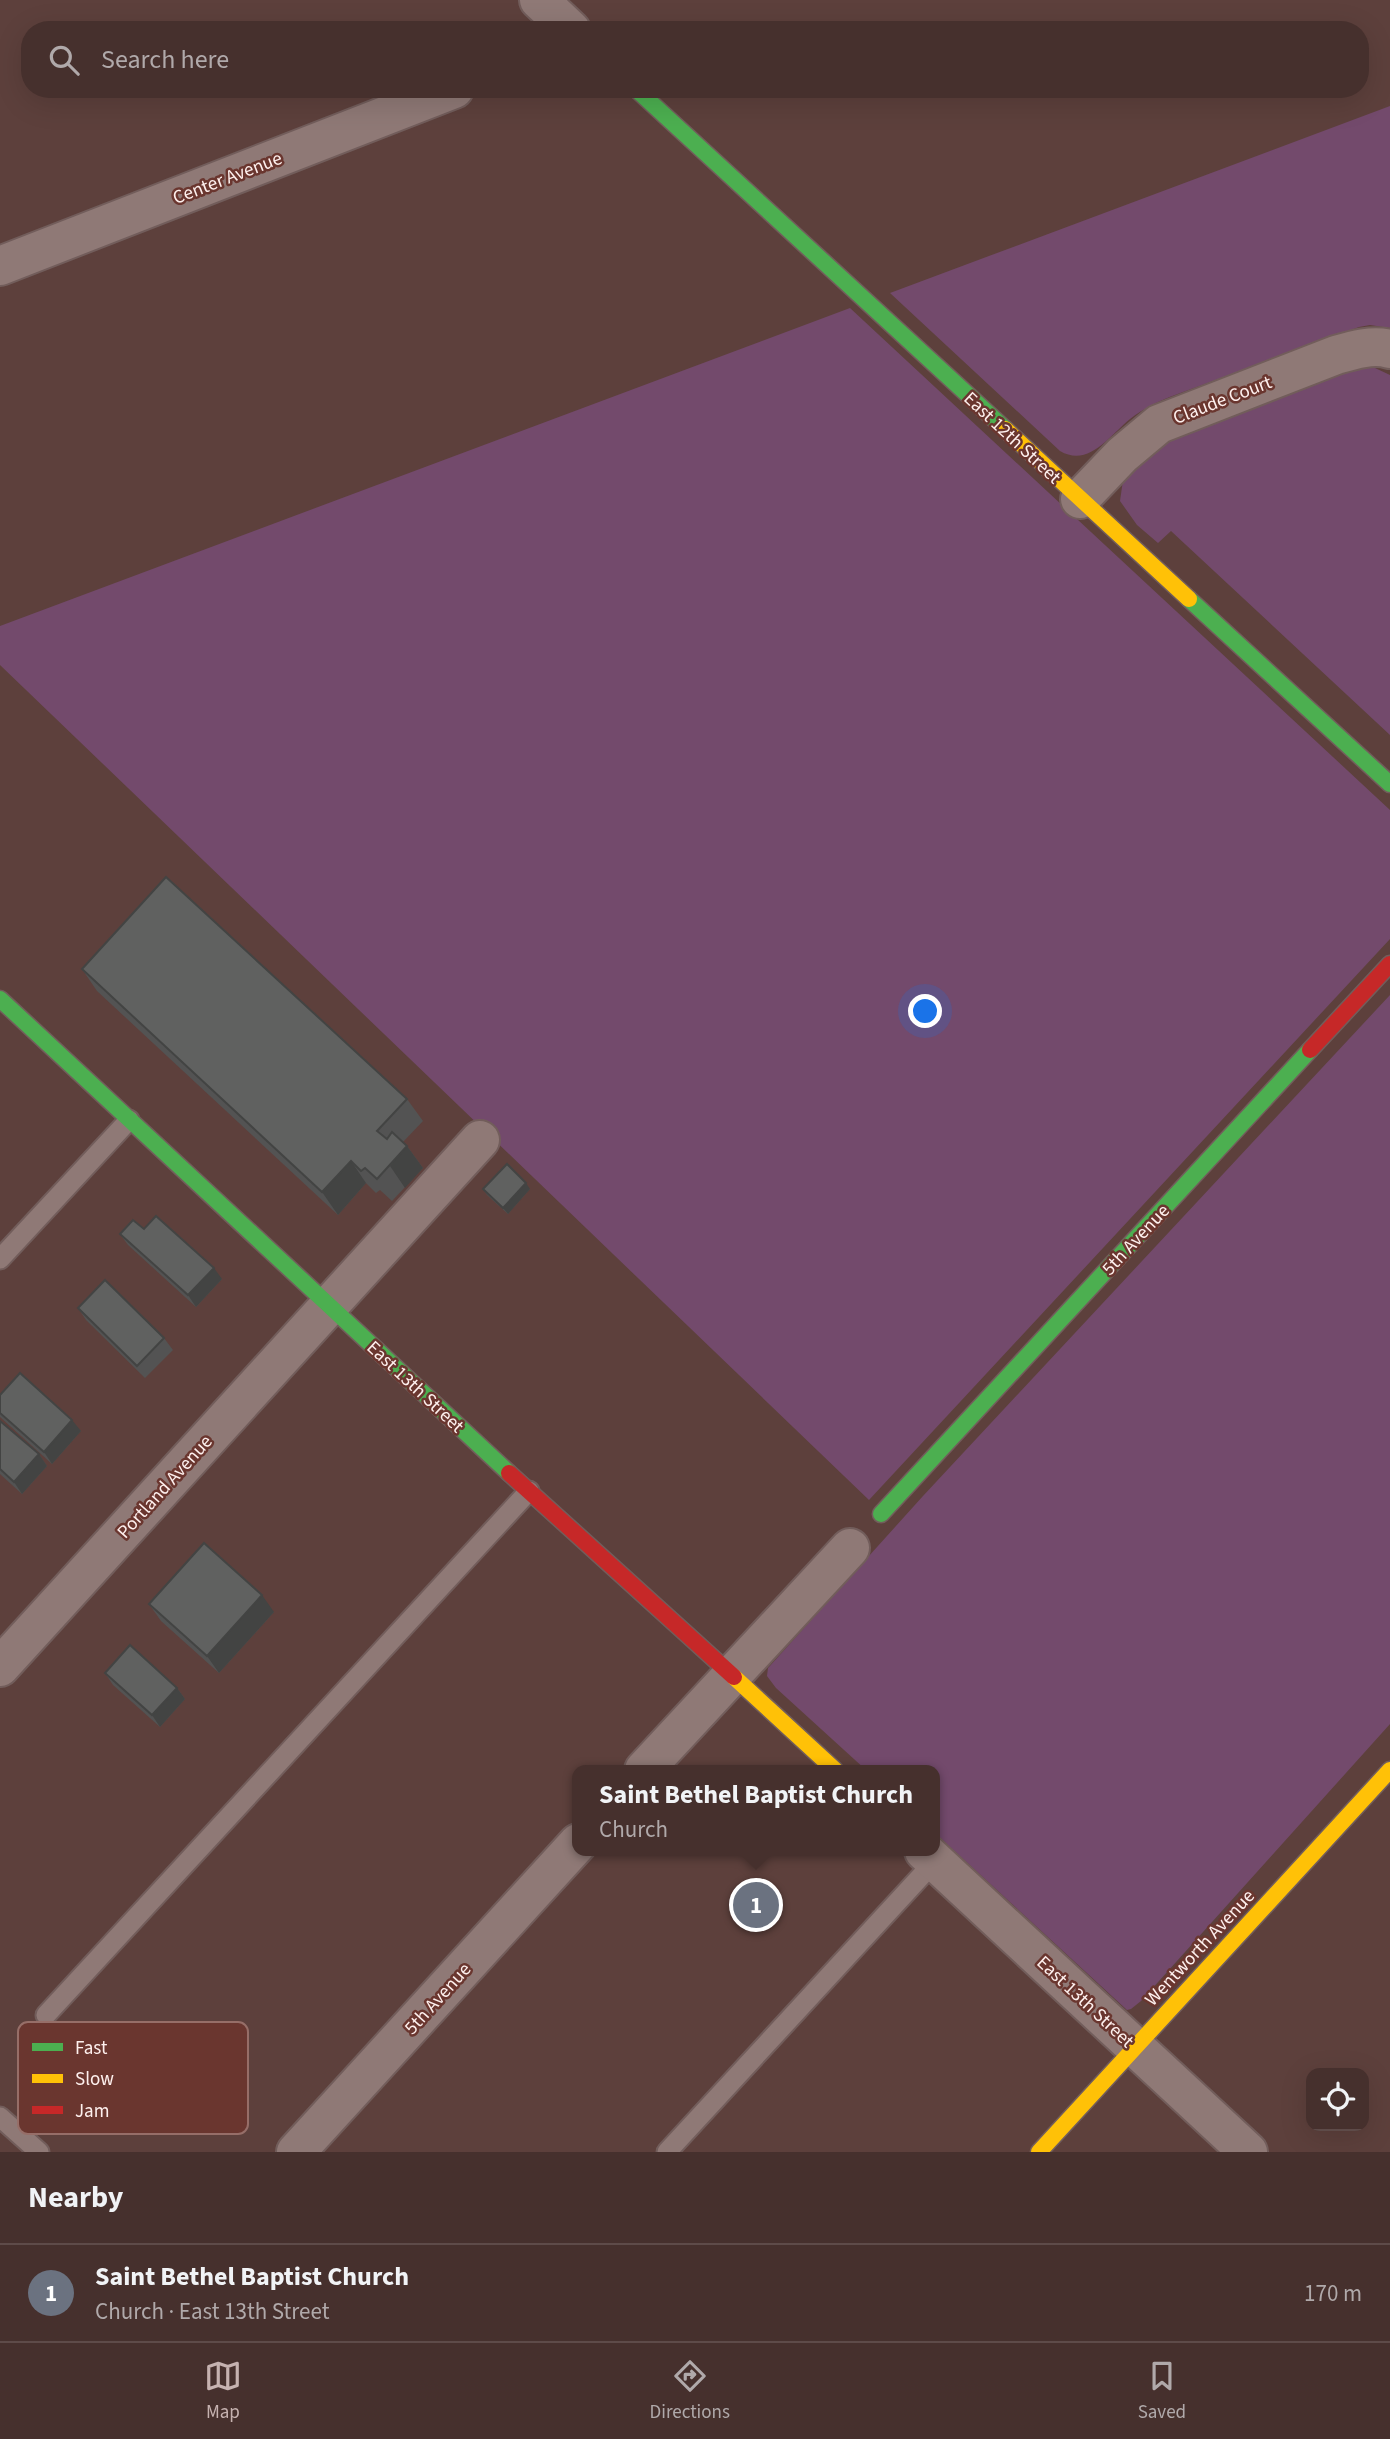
<!DOCTYPE html>
<html lang="en">
<head>
<meta charset="utf-8">
<style>
	body { margin:0; font-family:"Source Sans 3",sans-serif; background:#4d3835; color:#f1f3f6 }
	.controls { position:absolute; right:21px; bottom:21px; display:grid; overflow:hidden; border-radius:14px; box-shadow:0 7px 28px #0002 }
	.controls button { width:63px; height:63px; display:grid; place-items:center; padding:0; border:0; border-bottom:2px solid #5e4b49; background:#46302d; color:#f1f3f6; font:35px sans-serif }
	.you { position:absolute; left:926px; top:1012px; width:24px; height:24px; margin:-18px; border:5px solid #fff; border-radius:50%; background:#1a73e8; box-shadow:0 0 0 10px #1a73e833 }
	.badge { display:grid; place-items:center; width:46px; height:46px; border-radius:50%; background:#c6b2b0; color:#fff; font-size:23px; font-weight:700 }
	.pin { position:absolute; translate:-50% -50%; border:4px solid #fff; box-shadow:0 2px 7px #0006 }
	.popup { position:absolute; left:572px; top:1765px; width:368px; height:91px; box-sizing:border-box; display:grid; place-content:center; border-radius:14px; background:#46302d; filter:drop-shadow(0 2px 5px #0005); font-size:23px; white-space:nowrap; color:#b0a9aa }
	.popup b { font-size:26px; color:#f1f3f6 }
	.popup::after { content:''; position:absolute; left:50%; top:100%; margin-left:-14px; border:14px solid transparent; border-top-color:#46302d }
	.list { margin:0; padding:0; list-style:none }
	h2 { display:flex; justify-content:space-between; align-items:center; height:91px; margin:0; padding:0 28px; font-size:30px }
	h2 small { font-size:23px; font-weight:400; color:#b0a9aa }
	.list li { display:grid; grid-template-columns:46px 1fr auto; gap:21px; align-items:center; box-sizing:border-box; height:98px; padding:0 28px; border-top:2px solid #5e4b49 }
	.list b { display:block; font-size:26px; white-space:nowrap }
	.list p { margin:0; font-size:23px; white-space:nowrap; color:#b0a9aa }
	.list em { font-size:23px; font-style:normal; color:#b0a9aa }
	.icon { flex:none; width:38px; height:38px; fill:none; stroke:currentColor; stroke-width:2; stroke-linecap:round; stroke-linejoin:round }
	.map { position:relative; flex:none; width:1390px; height:2152px; overflow:hidden }
	.search { position:absolute; background:#46302d; box-shadow:0 7px 28px #0002; left:21px; right:21px; top:21px; height:77px; display:flex; align-items:center; gap:18px; box-sizing:border-box; padding:0 24px; border-radius:28px; color:#b0a9aa; font-size:26px }
	.sheet { height:189px; background:#46302d }
	nav { display:flex; justify-content:space-around; align-items:center; box-sizing:border-box; height:98px; border-top:2px solid #5e4b49; background:#46302d; font-size:19px; color:#b0a9aa }
	nav a { display:grid; justify-items:center; gap:4px }
	nav .on { color:#c6b2b0 }
	.map>svg:first-child { display:block }
	.green { fill:#734a6c }
	.lines { fill:none; stroke-linecap:round; stroke-linejoin:round }
	.lane-casing { stroke:#725d5b; stroke-width:23 }
	.street-casing { stroke:#725d5b; stroke-width:42 }
	.fast-casing { stroke:#725d5b; stroke-width:19 }
	.slow-casing { stroke:#725d5b; stroke-width:19 }
	.jam-casing { stroke:#725d5b; stroke-width:19 }
	.lane { stroke:#8f7976; stroke-width:19 }
	.street { stroke:#8f7976; stroke-width:38 }
	.fast { stroke:#4caf50; stroke-width:16 }
	.slow { stroke:#ffc107; stroke-width:16 }
	.jam { stroke:#c62828; stroke-width:16 }
	.wall { fill:#535353 }
	.shaded-wall { fill:#434443 }
	.building { fill:#606160; stroke:#434443; stroke-width:2 }
	.labels { text-anchor:middle; stroke-width:5; stroke-linejoin:round; paint-order:stroke }
	.street-label { font-size:19px; fill:#fef0ee; stroke:#6a362f }
	.key { fill:#6a362f; stroke:#966e68; stroke-width:2 }
	.key-label { font-size:19px; fill:#fef0ee }
</style>
</head>
<body>
<div class="map">
<svg width="1390" height="2152" viewBox="0 0 1390 2152">
	<rect width="100%" height="100%" fill="#5d403c"/>
	<path class="green" d="M1390 106V328L1370 325 1359 327 1175 395C1159 401 1144 408 1130 419 1110 435 1089 468 1060 451L890 293Z
		M850 308 1390 810V939L869 1500 0 665V626Z
		M1364 367 1375 368 1390 375V735L1171 531 1158 543 1137 525 1120 501 1123 480 1151 453 1170 441 1351 369Z
		M1390 995V1724L1141 2001 1131 2009 1127 2010 935 1833 934 1770H866L776 1688 767 1676 768 1668 923 1496Z"/>
	<g class="lines">
		<g class="lane-casing">
			<path id="lane" d="M0 1259 129 1120
				M46 2015 529 1491
				M0 2117 39 2152
				M667 2152 935 1861"/>
		</g>
		<g class="street-casing">
			<path id="street" d="M539 0 571 30
				M0 266 454 89
				M1080 499 1122 455 1159 424 1336 355C1353 350 1373 344 1390 349
				M0 1667 480 1140
				M644 1770 850 1548
				M924 1851 1248 2152
				M296 2152 578 1843"/>
		</g>
		<g class="fast-casing">
			<path id="fast" d="M636 89 1005 429
				M1189 599 1390 784
				M0 999 509 1473
				M881 1514 1310 1050"/>
		</g>
		<g class="slow-casing">
			<path id="slow" d="M1005 429 1189 599
				M734 1677 835 1770
				M1039 2152 1390 1770"/>
		</g>
		<g class="jam-casing">
			<path id="jam" d="M1310 1050 1390 964
				M509 1473 734 1677"/>
		</g>
		<use href="#lane" class="lane"/>
		<use href="#street" class="street"/>
		<use href="#fast" class="fast"/>
		<use href="#slow" class="slow"/>
		<use href="#jam" class="jam"/>
	</g>
	<path class="wall" d="M82 969 407 1099 423 1121 403 1142 407 1146 423 1168 392 1201 380 1190 376 1193 366 1183 338 1215 97 991Z
		M483 1189H530L508 1214 487 1195Z
		M144 1229 222 1279 196 1307 128 1245 120 1234Z
		M78 1308 164 1338 173 1350 145 1378 86 1320Z
		M0 1395 81 1431 52 1464 0 1417Z
		M0 1421 39 1454 47 1466 22 1494 0 1474Z
		M149 1604 274 1612 219 1673 161 1621Z
		M105 1673 177 1688 185 1699 160 1727 113 1685Z"/>
	<path class="shaded-wall" d="M407 1146 423 1168 405 1188 390 1166Z
		M351 1161 366 1183 338 1215 322 1192Z
		M526 1183 530 1189 508 1214 503 1208Z
		M214 1268 222 1279 196 1307 188 1295Z
		M72 1420 81 1431 52 1464 44 1452Z
		M39 1454 47 1466 22 1494 14 1482Z
		M262 1595 274 1612 219 1673 207 1656Z
		M177 1688 185 1699 160 1727 152 1715Z"/>
	<path class="building" d="M166 877 407 1099 377 1131 387 1139 392 1132 407 1146 377 1179 365 1168 361 1171 351 1161 322 1192 82 969Z
		M507 1164 526 1183 503 1208 483 1189Z
		M156 1216 214 1268 188 1295 120 1234 133 1220 144 1229Z
		M105 1280 164 1338 137 1366 78 1308Z
		M20 1373 72 1420 44 1452 0 1413V1395Z
		M0 1421 39 1454 14 1482 0 1469Z
		M204 1543 262 1595 207 1656 149 1604Z
		M130 1645 177 1688 152 1715 105 1673Z"/>
	<g class="labels">
		<g class="street-label">
			<text transform="translate(227 177) rotate(-21)" y="7">Center Avenue</text>
			<text transform="translate(1222 399) rotate(-21)" y="7">Claude Court</text>
			<text transform="translate(1013 437) rotate(43)" y="7">East 12th Street</text>
			<text transform="translate(1135 1239) rotate(-47)" y="7">5th Avenue</text>
			<text transform="translate(416 1386) rotate(43)" y="7">East 13th Street</text>
			<text transform="translate(164 1486) rotate(-48)" y="7">Portland Avenue</text>
			<text transform="translate(1199 1947) rotate(-47)" y="7">Wentworth Avenue</text>
			<text transform="translate(437 1998) rotate(-48)" y="7">5th Avenue</text>
			<text transform="translate(1086 2001) rotate(43)" y="7">East 13th Street</text>
		</g>
	</g>
	<rect x="18" y="2022" width="230" height="112" rx="10" class="key"/>
	<rect x="32" y="2043" width="31" height="8" fill="#4caf50"/>
	<rect x="32" y="2074" width="31" height="9" fill="#ffc107"/>
	<rect x="32" y="2106" width="31" height="8" fill="#c62828"/>
	<g class="key-label">
		<text x="75" y="2054">Fast</text>
		<text x="75" y="2085">Slow</text>
		<text x="75" y="2117">Jam</text>
	</g>
</svg>
<div class="controls">
<button><svg class="icon" aria-label="locate" viewBox="0 0 24 24"><circle cx="12" cy="12" r="6"/><path d="M12 2v4M12 18v4M2 12h4M18 12h4"/></svg></button>
</div>
<div class="you"></div>
<div class="pin badge" style="left:756px;top:1905px;background:#6b7280">1</div>
<div class="popup"><b>Saint Bethel Baptist Church</b>Church</div>
<div class="search"><svg class="icon" aria-label="search" viewBox="0 0 24 24"><circle cx="10" cy="10" r="6"/><path d="M15 15l6 6"/></svg>Search here</div>
</div>
<section class="sheet">
<h2>Nearby<small></small></h2>
<ul class="list">
<li><span class="badge" style="background:#6b7280">1</span><div><b>Saint Bethel Baptist Church</b><p>Church · East 13th Street</p></div><em>170 m</em></li>
</ul>
</section>
<nav>
<a class="on"><svg class="icon" aria-label="map" viewBox="0 0 24 24"><path d="M3 6l6-2 6 2 6-2v14l-6 2-6-2-6 2zM9 4v14M15 6v14"/></svg>Map</a>
<a><svg class="icon" aria-label="directions" viewBox="0 0 24 24"><path d="M12 3l9 9-9 9-9-9zM9 14v-3h6M13 9l2 2-2 2"/></svg>Directions</a>
<a><svg class="icon" aria-label="saved" viewBox="0 0 24 24"><path d="M7 4h10v16l-5-4-5 4z"/></svg>Saved</a>
</nav>
</body>
</html>
